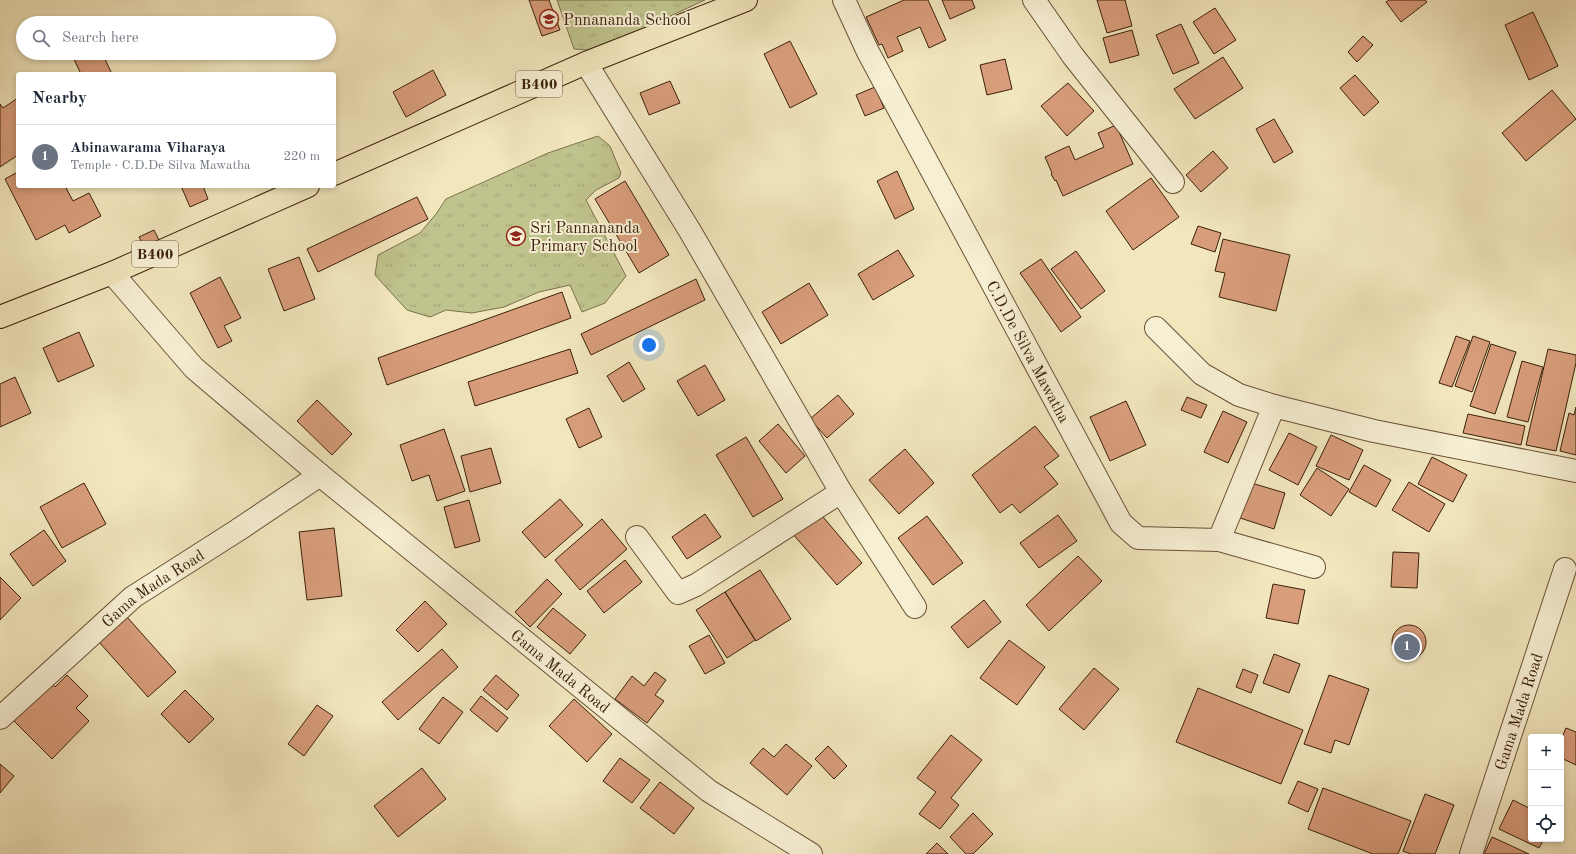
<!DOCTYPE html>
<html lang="en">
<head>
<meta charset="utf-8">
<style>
	body { margin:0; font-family:"Old Standard TT",serif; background:#f2f2f3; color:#1f2937 }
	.controls { position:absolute; right:12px; bottom:12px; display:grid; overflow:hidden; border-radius:4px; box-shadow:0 2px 6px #0003 }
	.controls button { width:36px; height:36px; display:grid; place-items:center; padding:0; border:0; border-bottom:1px solid #e0e1e3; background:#fff; color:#1f2937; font:20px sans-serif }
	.you { position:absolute; left:649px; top:345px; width:14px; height:14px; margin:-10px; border:3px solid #fff; border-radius:50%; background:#1a73e8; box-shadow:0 0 0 6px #1a73e833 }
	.badge { display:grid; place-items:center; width:26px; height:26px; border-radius:50%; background:#8f2418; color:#fff; font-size:13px; font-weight:700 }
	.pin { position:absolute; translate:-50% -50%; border:2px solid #fff; box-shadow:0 1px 4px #0006 }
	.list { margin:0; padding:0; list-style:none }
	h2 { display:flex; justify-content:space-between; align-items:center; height:52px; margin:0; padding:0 16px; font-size:17px }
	h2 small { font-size:13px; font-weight:400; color:#747a83 }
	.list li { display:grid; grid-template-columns:26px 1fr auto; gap:12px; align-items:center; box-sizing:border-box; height:64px; padding:0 16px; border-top:1px solid #e0e1e3 }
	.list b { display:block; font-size:15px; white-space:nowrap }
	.list p { margin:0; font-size:13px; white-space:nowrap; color:#747a83 }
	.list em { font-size:13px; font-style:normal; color:#747a83 }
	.icon { flex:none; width:22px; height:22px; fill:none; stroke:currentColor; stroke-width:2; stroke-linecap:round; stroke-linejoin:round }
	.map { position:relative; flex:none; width:1576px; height:854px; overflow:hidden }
	.search { position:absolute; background:#fff; box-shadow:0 2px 6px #0003; left:16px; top:16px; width:320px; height:44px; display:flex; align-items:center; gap:10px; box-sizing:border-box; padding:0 14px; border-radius:22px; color:#747a83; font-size:15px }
	.panel { position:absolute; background:#fff; box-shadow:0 2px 6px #0003; left:16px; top:72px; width:320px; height:116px; border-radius:4px }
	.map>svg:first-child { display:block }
	.park { fill:url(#park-tufts); stroke:#7d724c }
	.building { fill:#d89d7b; stroke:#3b210a }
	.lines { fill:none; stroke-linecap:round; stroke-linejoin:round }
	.minor-casing { stroke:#695237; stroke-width:24 }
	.major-casing { stroke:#3b210a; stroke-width:24 }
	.minor { stroke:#f7efd4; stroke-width:22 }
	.major { stroke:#f2e6bd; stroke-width:22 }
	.labels { text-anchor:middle; stroke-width:4; stroke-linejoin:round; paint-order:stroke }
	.shield { fill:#f7efd4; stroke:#735f47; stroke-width:1 }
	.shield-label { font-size:15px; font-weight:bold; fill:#3b210a }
	.poi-label { font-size:16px; fill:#3b210a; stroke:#f7efd4; text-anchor:start }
	.street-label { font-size:16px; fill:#3b210a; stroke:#f7efd4 }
</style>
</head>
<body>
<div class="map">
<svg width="1576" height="854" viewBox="0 0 1576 854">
	<defs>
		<pattern id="park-tufts" width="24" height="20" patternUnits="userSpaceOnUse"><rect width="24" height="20" fill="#bfc38d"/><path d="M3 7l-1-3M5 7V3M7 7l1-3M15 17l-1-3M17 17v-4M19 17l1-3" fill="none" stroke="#a5a778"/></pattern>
	</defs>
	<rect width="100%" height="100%" fill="#f2e6bd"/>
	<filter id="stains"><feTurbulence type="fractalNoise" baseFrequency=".005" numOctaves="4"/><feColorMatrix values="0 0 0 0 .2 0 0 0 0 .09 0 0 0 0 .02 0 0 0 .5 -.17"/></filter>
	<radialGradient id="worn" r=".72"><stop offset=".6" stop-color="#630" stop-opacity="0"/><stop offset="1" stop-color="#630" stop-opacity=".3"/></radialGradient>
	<path class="park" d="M557 0H705L638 31 587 50 574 49Z
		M598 136 610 146 621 173 619 178 596 190 586 200 626 276 605 303 582 312 570 285 539 292 504 307 472 313 446 310 430 317 407 310 375 275 378 255 420 233 436 214 446 199 548 153Z"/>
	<path class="building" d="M529 0H549L560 30 542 36Z
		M904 0H928L946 40 929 48 920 27 897 37 903 51 888 58 882 44 879 45 866 17Z
		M942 0H972L975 8 950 19Z
		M1097 0H1125L1132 26 1107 33Z
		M1389 0H1425L1427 2 1401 22 1386 2Z
		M1215 8 1236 40 1214 54 1193 22Z
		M1533 12 1558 66 1529 80 1505 25Z
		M1181 24 1199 63 1173 74 1156 35Z
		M1132 30 1139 55 1110 63 1103 38Z
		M1363 36 1373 45 1357 62 1348 52Z
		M790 41 817 94 790 108 764 54Z
		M71 53H102L112 74H81Z
		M1223 57 1243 88 1195 119 1174 89Z
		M1005 59 1012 89 987 95 980 65Z
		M433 70 446 95 406 117 393 92Z
		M1355 75 1379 102 1364 116 1340 88Z
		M670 81 680 103 649 115 640 93Z
		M1068 83 1094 111 1067 136 1041 106Z
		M875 87 884 108 865 116 856 95Z
		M1552 90 1576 119 1526 161 1502 133Z
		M18 98V155L0 167V104L3 108Z
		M1274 119 1293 152 1274 163 1256 129Z
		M1116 125 1133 164 1063 196 1056 180 1055 181 1051 174 1052 173 1045 157 1069 146 1075 160 1104 147 1098 133Z
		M1213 151 1228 168 1201 192 1186 175Z
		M897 171 914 209 895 219 877 181Z
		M18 172V186H65L73 201 89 193 101 216 69 233 65 225 36 240 5 179Z
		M1151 178 1179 217 1133 250 1106 211Z
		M625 181 669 255 639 273 595 199Z
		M181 186H203L208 199 190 207Z
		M417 197 428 219 318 272 307 249Z
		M1198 226 1221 233 1215 252 1191 244Z
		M154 230 161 244 146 251 139 237Z
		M1223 239 1290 255 1276 311 1219 297 1225 273 1215 271Z
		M898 250 914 276 873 300 858 274Z
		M1076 251 1105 291 1081 309 1051 269Z
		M299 257 315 299 284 311 268 269Z
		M1041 259 1081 317 1061 332 1020 273Z
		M220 277 241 318 224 326 232 341 218 348 190 293Z
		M696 279 705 300 591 355 581 334Z
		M809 283 828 315 781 344 762 312Z
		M562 292 571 318 387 385 378 358Z
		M79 332 94 366 58 382 43 348Z
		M1456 336 1470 341 1452 387 1439 383Z
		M1473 336 1490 342 1472 392 1455 386Z
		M1491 344 1516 352 1495 414 1470 406Z
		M570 349 578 373 475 406 468 382Z
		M1548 349 1576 355V363L1556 451 1526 445Z
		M1522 361 1543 367 1528 422 1507 417Z
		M629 362 645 389 623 402 607 376Z
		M705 365 725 400 698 416 677 381Z
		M15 377 31 413 0 427V384Z
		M838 395 854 414 827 438 810 419Z
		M1187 397 1207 405 1201 418 1181 410Z
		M317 400 352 434 332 455 297 421Z
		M1126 401 1146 445 1110 461 1090 417Z
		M1576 407V455L1560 451 1569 413 1574 415Z
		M589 408 602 437 579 448 566 419Z
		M1223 411 1247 422 1228 463 1204 452Z
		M1468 414 1525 426 1521 445 1463 433Z
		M778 424 805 456 786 473 759 441Z
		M1035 426 1059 456 1044 467 1058 484 1020 513 1012 504 1000 513 972 475Z
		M444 429 465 491 437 501 429 475 412 481 400 445Z
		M1289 433 1317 447 1298 485 1269 470Z
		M1331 435 1363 450 1349 480 1316 466Z
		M746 437 783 499 753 517 716 455Z
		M491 448 501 483 470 492 461 456Z
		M905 449 934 483 899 514 869 480Z
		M1432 457 1467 475 1453 502 1418 484Z
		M1364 465 1391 480 1376 507 1349 492Z
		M1317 468 1349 489 1331 516 1300 495Z
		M1248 482 1285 493 1274 529 1237 517Z
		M1409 482 1445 504 1429 532 1392 510Z
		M84 483 106 524 62 548 40 507Z
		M560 499 583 525 545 558 522 532Z
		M469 500 480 541 455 548 444 507Z
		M818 511 862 563 837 585 792 533Z
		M705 514 721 537 687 559 672 537Z
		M1058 515 1077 541 1039 568 1020 543Z
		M927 516 963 563 933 585 898 538Z
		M602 519 627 549 580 590 555 560Z
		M334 528 342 596 307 600 299 532Z
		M44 530 66 561 33 586 10 554Z
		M1393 552 1419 553 1417 588 1391 587Z
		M1078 556 1102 581 1049 631 1026 605Z
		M625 560 642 582 604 613 587 591Z
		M760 570 791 619 756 641 725 592Z
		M0 577 21 598 0 620Z
		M547 579 562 594 530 627 515 612Z
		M1273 584 1305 590 1298 624 1266 618Z
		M725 592 755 640 727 658 696 610Z
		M984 600 1001 622 968 648 951 627Z
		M425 601 447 624 418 652 396 630Z
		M553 608 586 635 570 654 537 627Z
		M127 617 176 672 148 697 99 642Z
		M1392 642a17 17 0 1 1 34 0a17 17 0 1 1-34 0Z
		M709 635 725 663 705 674 689 646Z
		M1009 640 1045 667 1017 705 980 678Z
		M442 649 458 667 398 720 382 702Z
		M1274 654 1300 664 1289 693 1263 683Z
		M1094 668 1119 689 1084 730 1059 709Z
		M1243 669 1258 675 1251 693 1236 687Z
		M655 672 666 680 655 695 664 701 647 723 615 699 632 676 644 686Z
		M67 675 88 696 76 708 89 721 52 759 11 718 49 680 55 687Z
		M496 675 519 695 507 710 483 690Z
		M1329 675 1369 689 1349 745 1335 740 1331 753 1304 744Z
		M1198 688 1303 730 1281 784 1176 742Z
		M185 690 214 719 189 743 161 714Z
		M481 696 508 718 497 732 470 710Z
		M443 697 463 712 439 744 419 729Z
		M574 699 612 734 587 762 549 726Z
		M317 705 333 716 304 756 288 744Z
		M1566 728 1576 732V765L1561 758V740Z
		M951 735 982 760 951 798 959 805 940 829 919 814 936 792 917 778Z
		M786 744 812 766 787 795 750 763 763 748 774 757Z
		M828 746 847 766 834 779 815 759Z
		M620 758 650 780 632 803 603 781Z
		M0 764 14 776 0 793Z
		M422 768 446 799 398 837 374 806Z
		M1298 781 1318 789 1308 812 1288 803Z
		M660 782 694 808 674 834 640 808Z
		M1323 788 1411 821 1398 854H1373L1308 829Z
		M1425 794 1454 805 1435 854H1411L1403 851Z
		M1513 800 1531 809V839H1544L1539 848 1499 829Z
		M973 813 993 834 973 854H966L950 837Z
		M1492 837 1529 854H1484Z
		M937 843 948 854H926Z"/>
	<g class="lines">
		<g class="minor-casing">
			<g id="minor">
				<path id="s1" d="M844 0 868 52 1121 523 1138 538 1219 540 1314 567"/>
				<path d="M1034 0 1073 56 1173 182"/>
				<path d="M586 63 690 231 841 492 915 607"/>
				<path id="s2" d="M112 273 194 368 320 475 709 791 811 854"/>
				<path d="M1156 328 1202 374 1239 395 1274 406 1219 540"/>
				<path d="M1274 406 1374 431 1576 471"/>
				<path d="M637 537 678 593 696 585 841 492"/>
				<path id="s3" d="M0 718 133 597 238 530 320 475"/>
				<path id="s4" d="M1471 854 1565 569"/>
			</g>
		</g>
		<g class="major-casing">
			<path id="major" d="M334 174 586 63 746 0
				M0 317 112 273 308 186"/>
		</g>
		<use href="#minor" class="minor"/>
		<use href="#major" class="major"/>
	</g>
	<defs>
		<g id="school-ring" transform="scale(1)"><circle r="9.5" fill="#f7efd4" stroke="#8f2418" stroke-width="1.5"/><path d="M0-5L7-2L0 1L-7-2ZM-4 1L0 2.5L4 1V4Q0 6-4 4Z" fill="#8f2418"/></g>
	</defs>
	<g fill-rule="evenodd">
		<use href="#school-ring" x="549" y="19"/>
		<use href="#school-ring" x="516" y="236"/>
	</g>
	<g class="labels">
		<g class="shield">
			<rect x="516" y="71" width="46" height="26" rx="3"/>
			<rect x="132" y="241" width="46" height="26" rx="3"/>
		</g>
		<g class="shield-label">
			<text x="539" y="89">B400</text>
			<text x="155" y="259">B400</text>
		</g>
		<g class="poi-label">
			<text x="563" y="25">Pnnananda School</text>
			<text x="530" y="233">Sri Pannananda<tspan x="530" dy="18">Primary School</tspan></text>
		</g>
		<g class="street-label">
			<text dy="6" stroke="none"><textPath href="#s1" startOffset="397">C.D.De Silva Mawatha</textPath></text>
			<text dy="6" stroke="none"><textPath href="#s3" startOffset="201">Gama Mada Road</textPath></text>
			<text dy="6" stroke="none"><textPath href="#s2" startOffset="601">Gama Mada Road</textPath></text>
			<text dy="6" stroke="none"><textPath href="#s4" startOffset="150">Gama Mada Road</textPath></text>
		</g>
	</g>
	<rect width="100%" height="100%" filter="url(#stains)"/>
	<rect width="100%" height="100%" fill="url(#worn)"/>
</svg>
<div class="controls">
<button>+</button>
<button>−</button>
<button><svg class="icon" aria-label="locate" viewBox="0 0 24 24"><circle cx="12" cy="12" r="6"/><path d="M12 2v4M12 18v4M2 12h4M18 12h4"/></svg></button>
</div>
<div class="you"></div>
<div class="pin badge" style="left:1407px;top:647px;background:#6b7280">1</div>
<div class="search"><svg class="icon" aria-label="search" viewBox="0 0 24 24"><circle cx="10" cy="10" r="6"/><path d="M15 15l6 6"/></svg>Search here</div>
<section class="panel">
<h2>Nearby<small></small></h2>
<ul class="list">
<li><span class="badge" style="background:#6b7280">1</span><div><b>Abinawarama Viharaya</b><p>Temple · C.D.De Silva Mawatha</p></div><em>220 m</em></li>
</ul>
</section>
</div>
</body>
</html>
